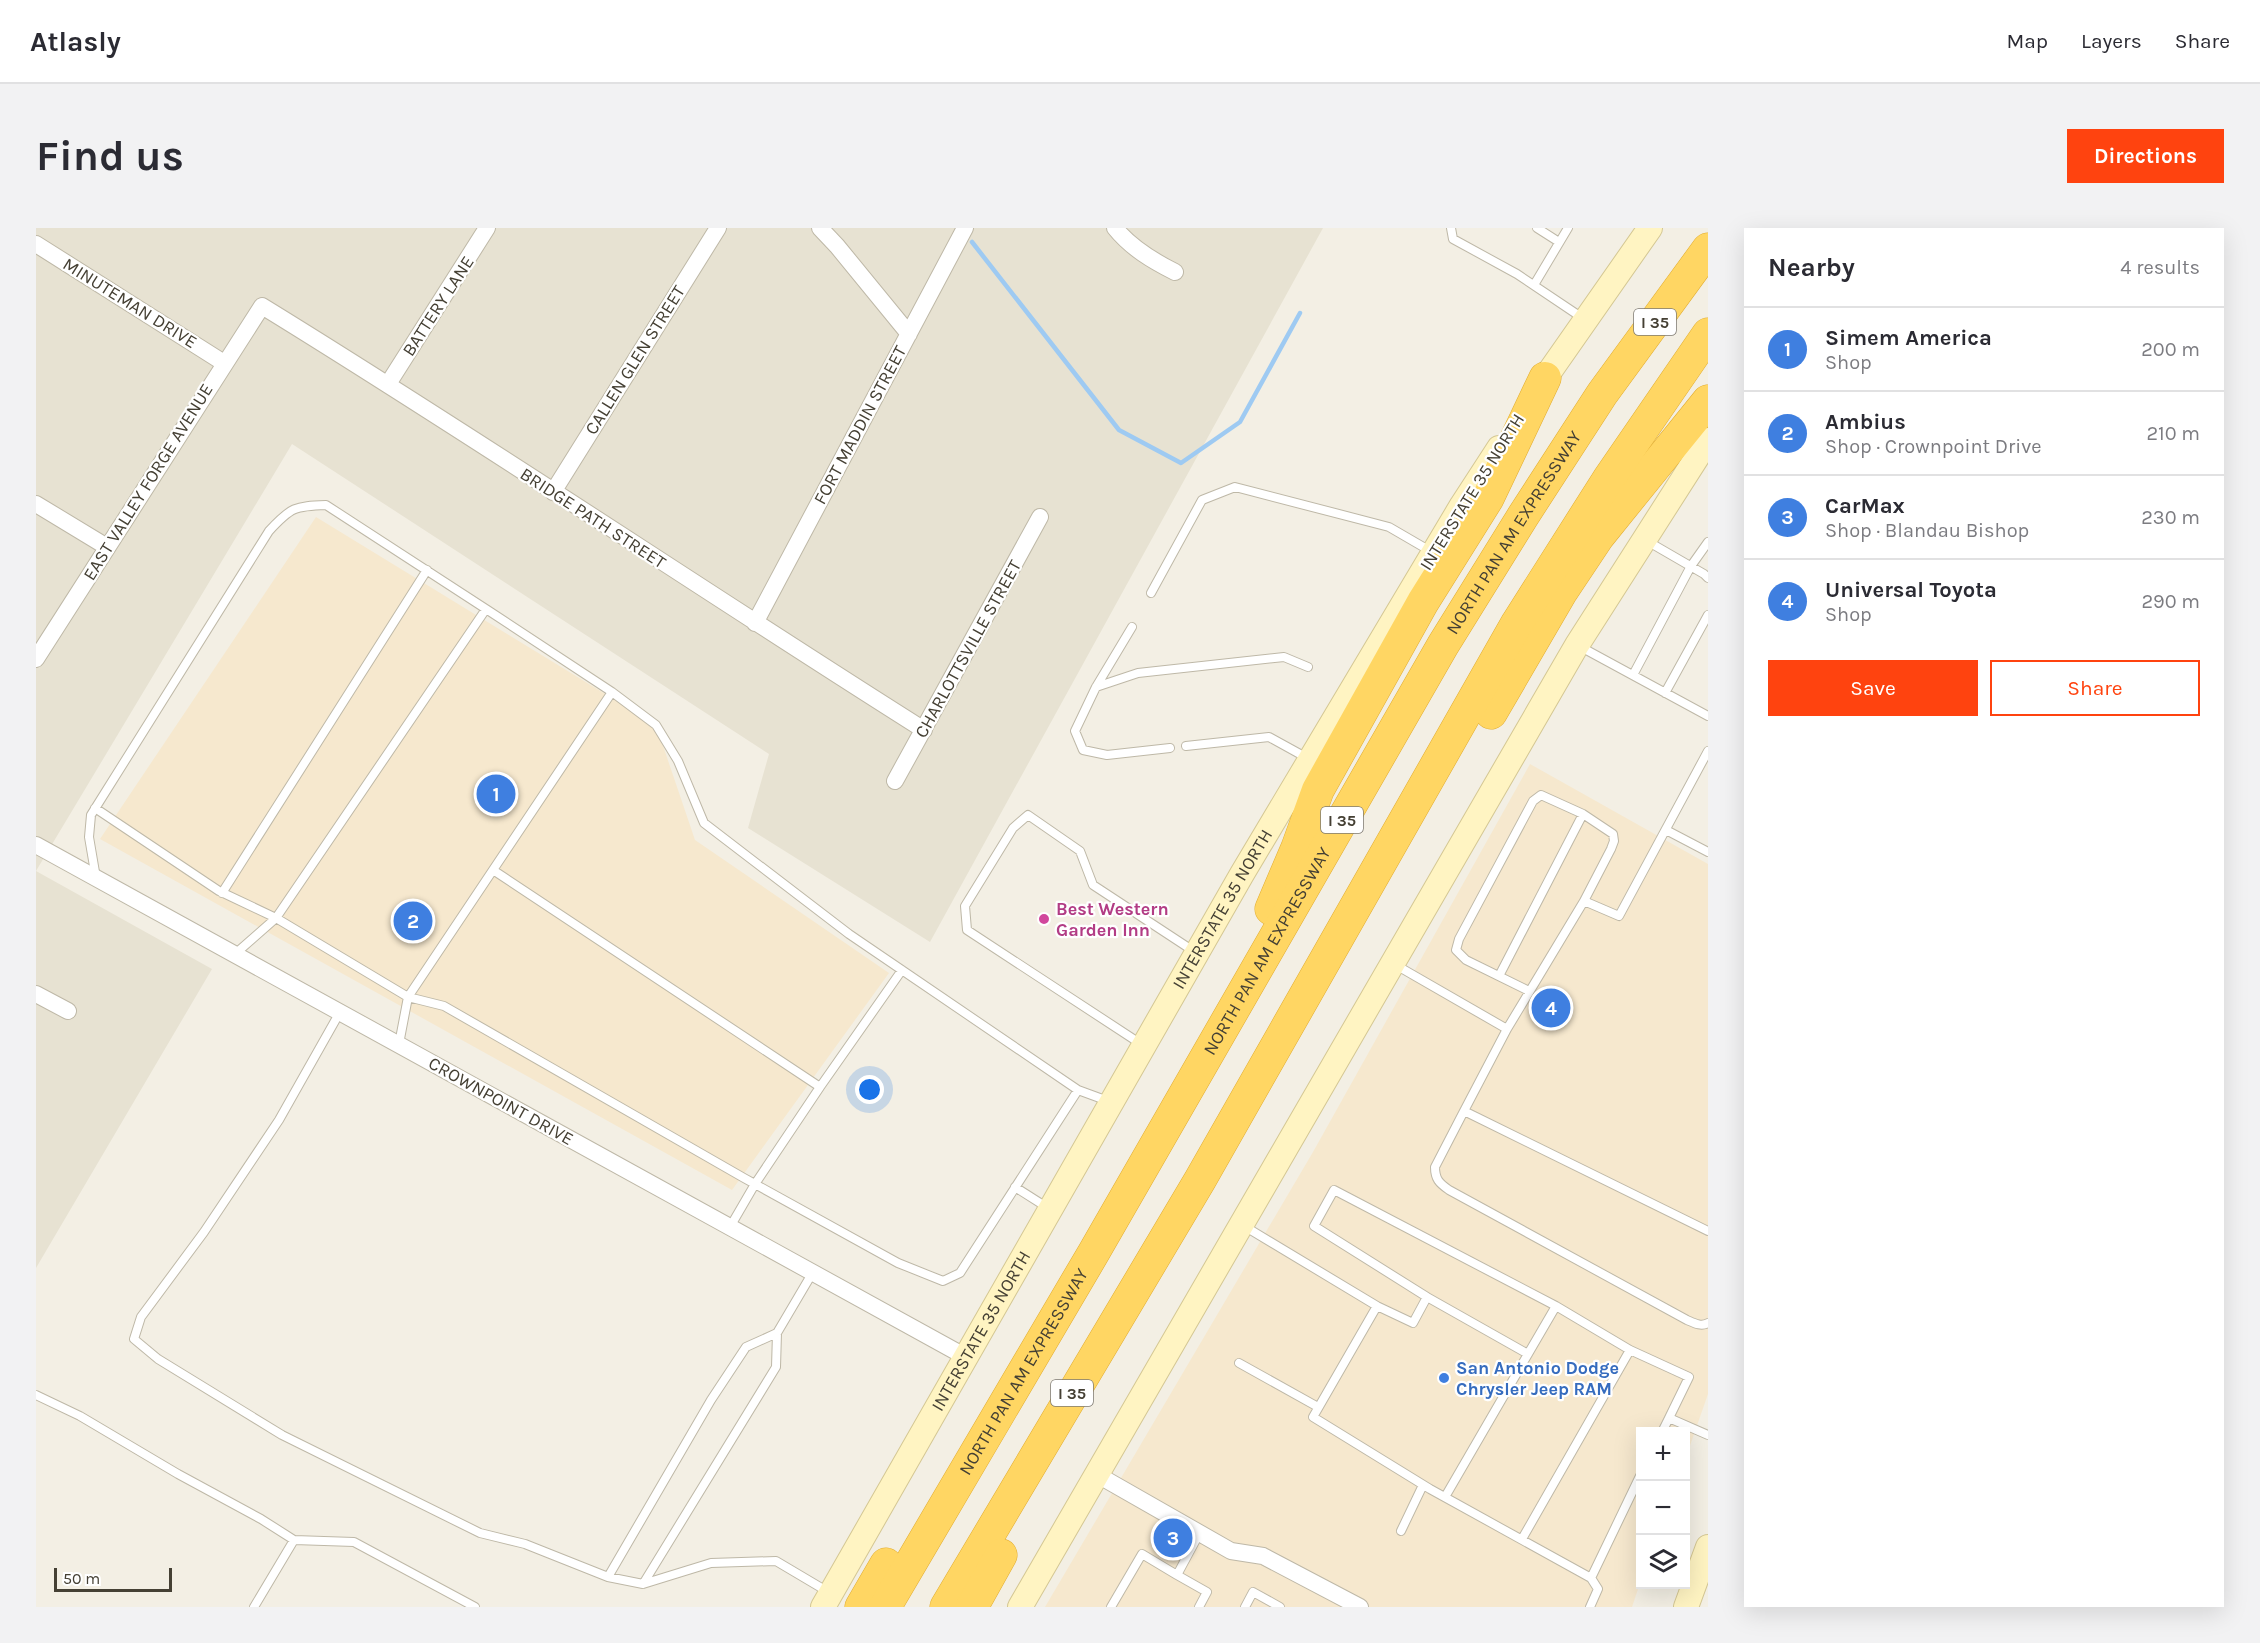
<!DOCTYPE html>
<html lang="en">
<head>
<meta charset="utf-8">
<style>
	body { margin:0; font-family:Karla,sans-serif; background:#f2f2f3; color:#2b2b33 }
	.controls { position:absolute; right:18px; bottom:18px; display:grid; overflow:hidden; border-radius:0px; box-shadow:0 6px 24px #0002 }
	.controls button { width:54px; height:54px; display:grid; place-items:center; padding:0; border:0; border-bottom:2px solid #e1e1e2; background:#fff; color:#2b2b33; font:30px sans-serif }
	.scale { position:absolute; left:18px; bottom:15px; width:118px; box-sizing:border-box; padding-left:6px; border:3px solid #454034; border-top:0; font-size:16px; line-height:21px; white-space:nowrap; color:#454034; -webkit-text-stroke:4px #fff; paint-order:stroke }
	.you { position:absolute; left:834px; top:862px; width:21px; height:21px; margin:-15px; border:4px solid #fff; border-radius:50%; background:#1a73e8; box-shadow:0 0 0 9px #1a73e833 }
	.badge { display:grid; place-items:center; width:39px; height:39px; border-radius:50%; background:#ff430f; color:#fff; font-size:20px; font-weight:700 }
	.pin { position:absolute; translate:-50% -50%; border:3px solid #fff; box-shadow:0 2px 6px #0006 }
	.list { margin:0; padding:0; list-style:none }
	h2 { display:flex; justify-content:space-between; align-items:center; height:78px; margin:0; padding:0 24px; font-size:26px }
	h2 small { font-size:20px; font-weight:400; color:#7c7c81 }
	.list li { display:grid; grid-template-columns:39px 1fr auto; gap:18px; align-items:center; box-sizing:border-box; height:84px; padding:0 24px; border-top:2px solid #e1e1e2 }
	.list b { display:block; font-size:22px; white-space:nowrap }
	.list p { margin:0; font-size:20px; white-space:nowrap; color:#7c7c81 }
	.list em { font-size:20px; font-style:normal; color:#7c7c81 }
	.actions { display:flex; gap:12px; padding:18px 24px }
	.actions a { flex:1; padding:14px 0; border:2px solid #ff430f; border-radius:0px; text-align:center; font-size:21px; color:#ff430f }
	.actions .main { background:#ff430f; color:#fff }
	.icon { flex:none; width:33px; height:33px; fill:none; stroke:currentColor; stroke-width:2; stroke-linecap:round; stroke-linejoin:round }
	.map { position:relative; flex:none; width:1672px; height:1379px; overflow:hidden; border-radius:0px }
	header { display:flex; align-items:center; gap:36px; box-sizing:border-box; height:84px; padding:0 30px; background:#fff; border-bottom:2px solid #e1e1e2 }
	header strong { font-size:28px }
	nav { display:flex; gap:33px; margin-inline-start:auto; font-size:21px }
	.intro { display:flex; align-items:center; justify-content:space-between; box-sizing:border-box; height:144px; padding:0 36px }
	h1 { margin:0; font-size:42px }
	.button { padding:15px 27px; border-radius:0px; background:#ff430f; color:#fff; font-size:21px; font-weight:700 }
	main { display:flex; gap:36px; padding:0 36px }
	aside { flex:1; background:#fff; border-radius:0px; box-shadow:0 6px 24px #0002 }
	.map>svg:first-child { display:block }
	.residential { fill:#e7e2d2 }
	.commercial { fill:#f6e8ce }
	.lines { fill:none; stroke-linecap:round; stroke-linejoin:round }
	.stream { stroke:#9ecaf2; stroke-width:4.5 }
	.lane-casing { stroke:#beb8a7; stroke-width:10 }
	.street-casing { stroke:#beb8a7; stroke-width:18 }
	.secondary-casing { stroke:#d4c793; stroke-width:26 }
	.highway-casing { stroke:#e1ac30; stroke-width:33 }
	.lane { stroke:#fff; stroke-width:8 }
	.street { stroke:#fff; stroke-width:16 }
	.secondary { stroke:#fff4c2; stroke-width:24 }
	.highway { stroke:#ffd663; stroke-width:32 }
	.hotel-dot { fill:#d1479c; stroke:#fff; stroke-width:2 }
	.shop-dot { fill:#3f7fe0; stroke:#fff; stroke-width:2 }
	.labels { text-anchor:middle; stroke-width:4.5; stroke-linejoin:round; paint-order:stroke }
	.shield { fill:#fff; stroke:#7d7971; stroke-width:1.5 }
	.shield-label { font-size:16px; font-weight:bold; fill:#454034 }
	.street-label { font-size:18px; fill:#454034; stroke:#fff }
	.hotel-label { font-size:18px; font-weight:bold; fill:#b23c85; stroke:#fff; text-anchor:start }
	.shop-label { font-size:18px; font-weight:bold; fill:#366cbe; stroke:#fff; text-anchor:start }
</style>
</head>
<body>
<header>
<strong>Atlasly</strong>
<nav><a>Map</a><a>Layers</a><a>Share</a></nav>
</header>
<div class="intro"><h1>Find us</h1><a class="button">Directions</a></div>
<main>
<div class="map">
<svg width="1672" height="1379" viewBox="0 0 1672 1379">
	<rect width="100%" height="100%" fill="#f3efe4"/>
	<path class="residential" d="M0 0H1287L894 714 712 600 733 526 256 216 0 643 176 741 0 1040Z"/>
	<path class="commercial" d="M280 289 620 497 659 612 853 745 696 962 64 611Z
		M1494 536 1672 636V1166L1650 1229V1204H1604V1355L1596 1379H1009L1277 924Z"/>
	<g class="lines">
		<path class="stream" d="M936 14 1083 202 1145 235 1204 194 1264 85"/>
		<g class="lane-casing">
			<path id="lane" d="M1415 0 1417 11 1481 46 1548 91
				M1501 0 1523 14
				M1498 57 1532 0
				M1611 313 1668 346 1672 350
				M1115 365 1166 272 1199 259 1353 299 1396 324
				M1096 399 1060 459 1039 503 1047 522 1071 527 1134 520
				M1543 418 1672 488
				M1597 447 1655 338 1672 314
				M1060 459 1102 445 1248 429 1272 439
				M1629 465 1672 387
				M1150 518 1233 509 1273 531
				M59 580 183 663 240 690 450 381 576 464 372 769 408 778 708 950 862 1035 907 1053 924 1045 1042 862 813 706 668 595 642 533 620 497 576 464
				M1630 602 1672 624
				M457 642 784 859 719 956 694 999
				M60 650 53 609 55 587 233 303C255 279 259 278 290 277L450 381
				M186 665 391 342
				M199 726 240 690 372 769 363 816
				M1358 736 1471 801 1428 883 1672 1003
				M1463 748 1547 586
				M1493 763 1430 732 1420 722 1423 711 1497 573 1505 567 1547 586 1577 606 1578 613 1575 621 1548 673
				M304 784 243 892 168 1004 105 1089 98 1111 122 1131 246 1207 444 1305 489 1316 572 1349 607 1356 675 1335 740 1333 794 1365
				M1471 801 1548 673 1583 688 1672 523
				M1105 816 931 702 929 678 977 600 992 587 1044 623 1057 657 1159 724
				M784 859 866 742
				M1042 862 1072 873
				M1428 883 1399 939C1399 951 1403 955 1413 962L1651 1092C1658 1095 1665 1099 1672 1095
				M979 959 1012 980
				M1208 998 1341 1078 1277 1189 1394 1261 1555 1350 1562 1361 1554 1379
				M1341 1078 1377 1095 1391 1069
				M1520 1078 1298 962 1278 998 1391 1069 1492 1126 1520 1078 1594 1122 1653 1149 1633 1190
				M1203 1135 1282 1179
				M0 1167 44 1188 142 1246 225 1291 258 1312 318 1314 439 1379
				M1626 1204 1633 1190 1672 1207
				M1409 1269 1492 1126
				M1365 1303 1387 1257
				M1486 1311 1594 1122
				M1141 1347 1171 1364 1163 1379
				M572 1349 675 1172 710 1119 741 1105
				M1555 1350 1604 1248
				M607 1356 740 1139 741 1105 777 1044
				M218 1379 258 1312
				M1075 1379 1106 1326 1141 1347 1163 1306
				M1209 1379 1217 1364 1244 1379"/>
		</g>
		<g class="street-casing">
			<path id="street" d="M784 0 801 18 873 106
				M1079 0C1095 20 1117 33 1139 44
				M0 16 188 135
				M352 156 451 0
				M517 264 682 0
				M0 276 71 319
				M719 395 929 0
				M0 431 226 78C449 215 666 362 888 502
				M859 553 1004 289
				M0 617 930 1129
				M0 766 32 783
				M1060 1246 1195 1323 1227 1328 1324 1379"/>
		</g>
		<g class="secondary-casing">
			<g id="secondary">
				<path d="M1500 163 1614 0"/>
				<path id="s1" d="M787 1379 1206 646 1426 277 1463 220"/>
				<path d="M984 1379 1541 417 1672 212"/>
				<path d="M1650 1379 1672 1319"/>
			</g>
		</g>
		<g class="highway-casing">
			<g id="highway">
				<path d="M1455 485 1526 363 1562 309 1672 173"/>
				<path d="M1235 681 1261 620 1282 562 1387 374 1452 270 1509 150"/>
				<path d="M825 1379 850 1336"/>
				<path id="s2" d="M849 1379 1058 1024 1407 417 1487 288 1566 166 1672 21"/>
				<path d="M910 1379 1164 952 1481 395 1573 250 1672 106"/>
				<path d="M936 1379 965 1327"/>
			</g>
		</g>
		<use href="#lane" class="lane"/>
		<use href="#street" class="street"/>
		<use href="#secondary" class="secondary"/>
		<use href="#highway" class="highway"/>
	</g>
	<circle class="hotel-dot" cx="1008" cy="691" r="6"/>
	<circle class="shop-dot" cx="1408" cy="1150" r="6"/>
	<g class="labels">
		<g class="shield">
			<rect x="1598" y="81" width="42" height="26" rx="4.5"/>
			<rect x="1285" y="579" width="42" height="26" rx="4.5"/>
			<rect x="1015" y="1152" width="42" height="26" rx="4.5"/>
		</g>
		<g class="shield-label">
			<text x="1619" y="100">I 35</text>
			<text x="1306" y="598">I 35</text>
			<text x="1036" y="1171">I 35</text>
		</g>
		<g class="street-label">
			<text transform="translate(94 75) rotate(32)" y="6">MINUTEMAN DRIVE</text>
			<text transform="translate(402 78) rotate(-57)" y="6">BATTERY LANE</text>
			<text transform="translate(599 132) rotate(-58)" y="6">CALLEN GLEN STREET</text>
			<text transform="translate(824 197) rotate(-62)" y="6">FORT MADDIN STREET</text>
			<text transform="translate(112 254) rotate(-58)" y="6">EAST VALLEY FORGE AVENUE</text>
			<text transform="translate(1436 264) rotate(-58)" y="6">INTERSTATE 35 NORTH</text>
			<text transform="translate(557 290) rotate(33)" y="6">BRIDGE PATH STREET</text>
			<text dy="6" stroke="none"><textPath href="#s2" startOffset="1245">NORTH PAN AM EXPRESSWAY</textPath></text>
			<text transform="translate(932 421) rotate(-61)" y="6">CHARLOTTSVILLE STREET</text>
			<text dy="6" stroke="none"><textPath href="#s1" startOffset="804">INTERSTATE 35 NORTH</textPath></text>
			<text dy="6" stroke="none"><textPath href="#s2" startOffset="759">NORTH PAN AM EXPRESSWAY</textPath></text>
			<text transform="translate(465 873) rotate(29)" y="6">CROWNPOINT DRIVE</text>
			<text dy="6" stroke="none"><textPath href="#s1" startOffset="318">INTERSTATE 35 NORTH</textPath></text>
			<text dy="6" stroke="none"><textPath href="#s2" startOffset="273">NORTH PAN AM EXPRESSWAY</textPath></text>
		</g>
		<g class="hotel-label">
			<text x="1020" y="687">Best Western<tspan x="1020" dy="21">Garden Inn</tspan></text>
		</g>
		<g class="shop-label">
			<text x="1420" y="1146">San Antonio Dodge<tspan x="1420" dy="21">Chrysler Jeep RAM</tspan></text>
		</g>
	</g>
</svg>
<div class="controls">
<button>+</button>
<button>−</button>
<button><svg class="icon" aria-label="layers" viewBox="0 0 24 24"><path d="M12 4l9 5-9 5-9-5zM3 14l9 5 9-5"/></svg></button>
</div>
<div class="scale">50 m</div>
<div class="you"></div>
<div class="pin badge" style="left:460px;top:566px;background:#3f7fe0">1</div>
<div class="pin badge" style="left:377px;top:693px;background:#3f7fe0">2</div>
<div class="pin badge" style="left:1137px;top:1310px;background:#3f7fe0">3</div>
<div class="pin badge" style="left:1515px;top:780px;background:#3f7fe0">4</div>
</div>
<aside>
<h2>Nearby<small>4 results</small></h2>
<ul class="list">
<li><span class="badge" style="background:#3f7fe0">1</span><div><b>Simem America</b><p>Shop</p></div><em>200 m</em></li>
<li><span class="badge" style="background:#3f7fe0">2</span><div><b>Ambius</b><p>Shop · Crownpoint Drive</p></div><em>210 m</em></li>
<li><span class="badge" style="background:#3f7fe0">3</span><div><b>CarMax</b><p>Shop · Blandau Bishop</p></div><em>230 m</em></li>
<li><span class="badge" style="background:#3f7fe0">4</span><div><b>Universal Toyota</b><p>Shop</p></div><em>290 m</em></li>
</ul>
<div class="actions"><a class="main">Save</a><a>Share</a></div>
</aside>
</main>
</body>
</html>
